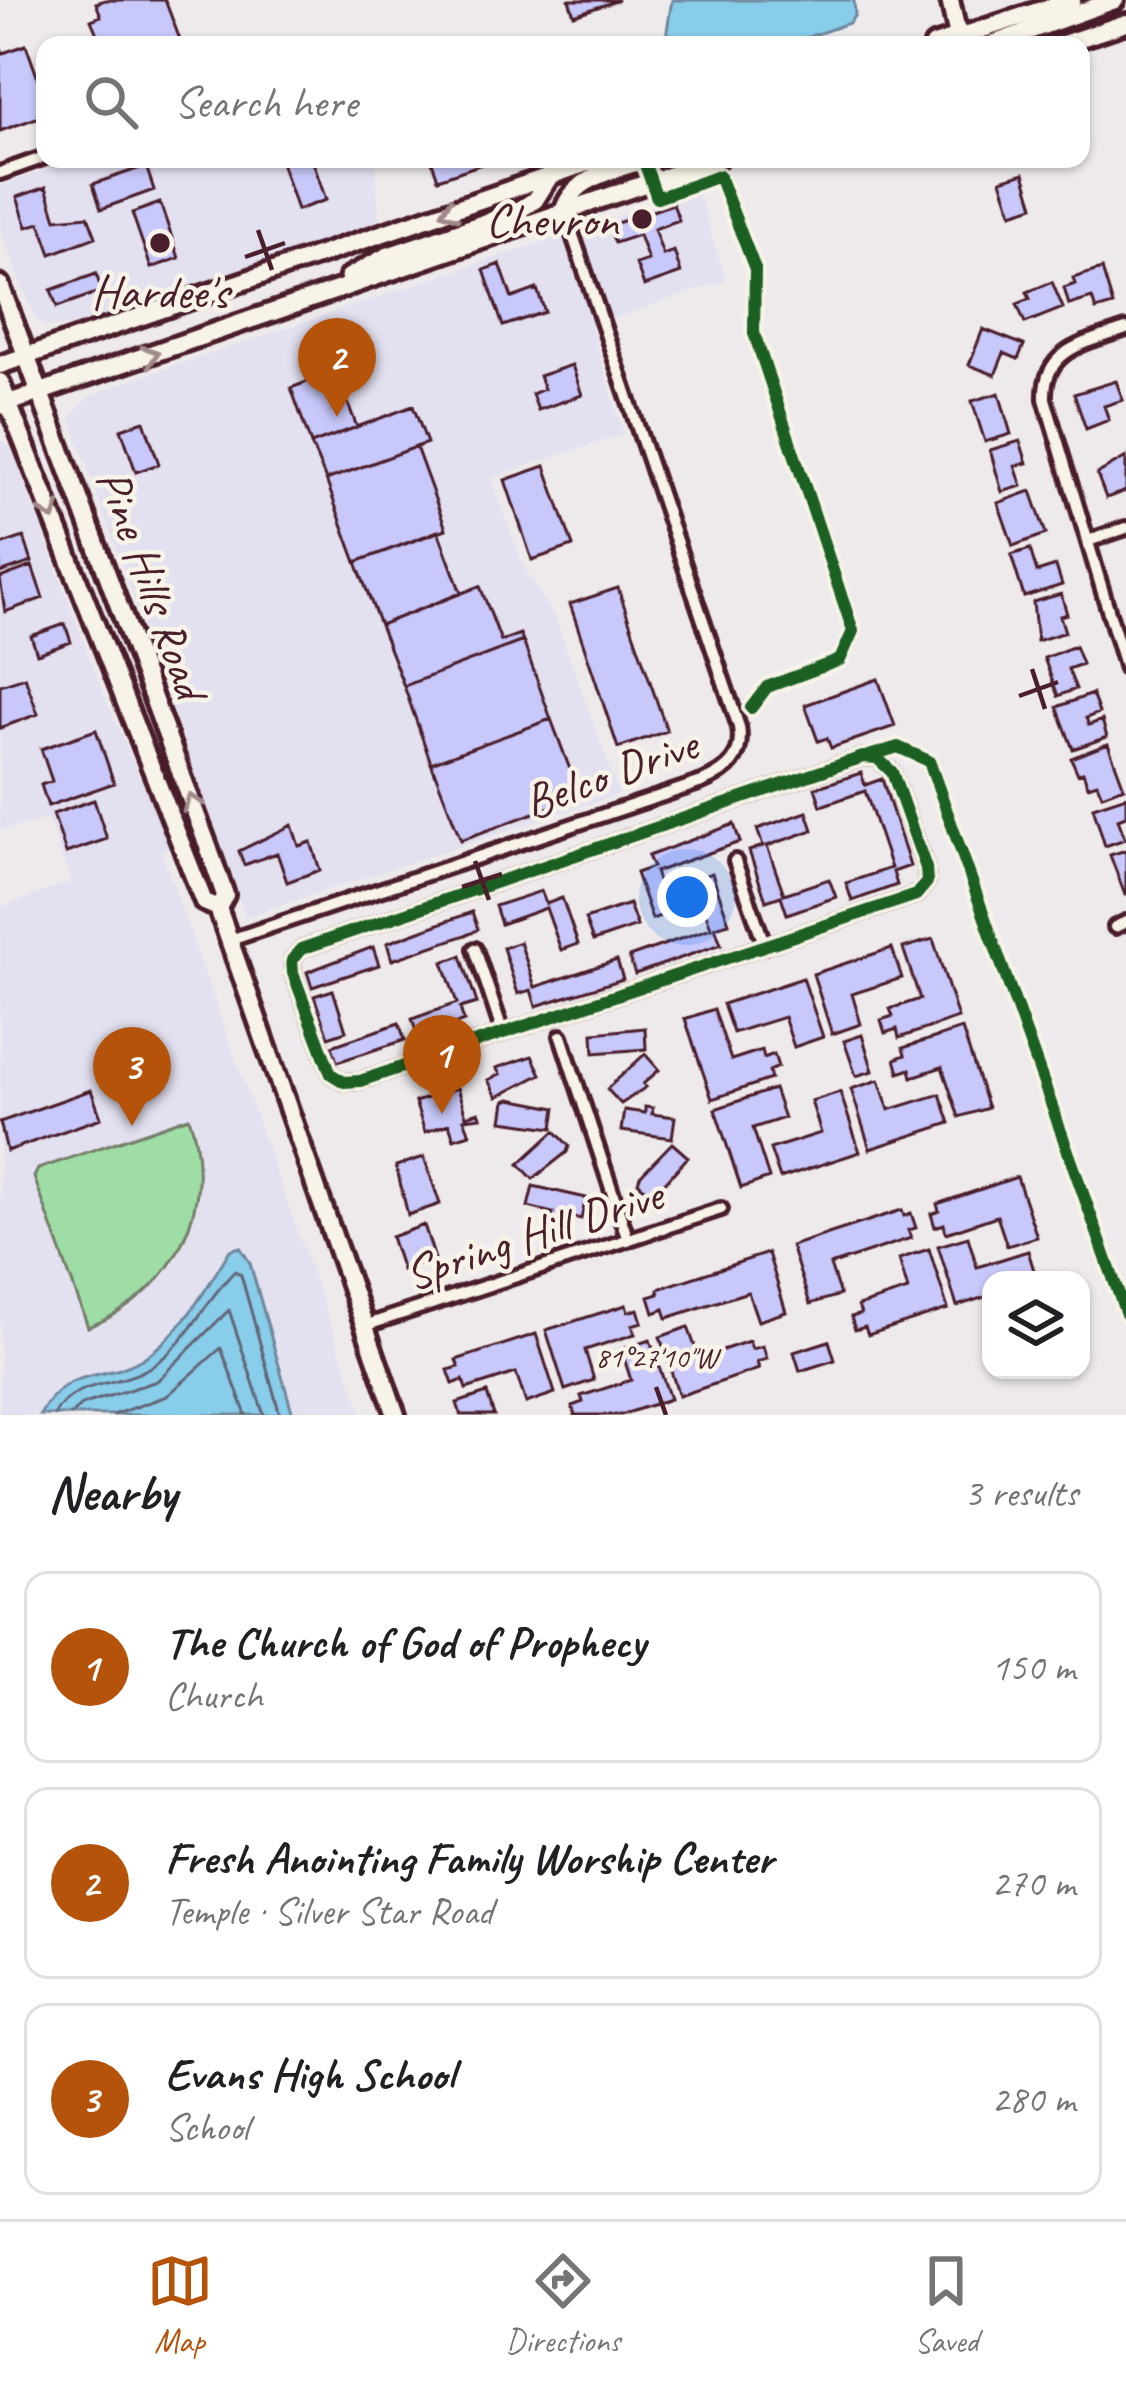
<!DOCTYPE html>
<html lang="en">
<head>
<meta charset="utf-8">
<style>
	body { margin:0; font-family:Caveat,sans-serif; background:#f6f6f6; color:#202124 }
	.controls { position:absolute; right:36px; bottom:36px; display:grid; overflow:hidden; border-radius:24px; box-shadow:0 3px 9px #0004 }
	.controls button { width:108px; height:108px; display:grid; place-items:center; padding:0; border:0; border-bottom:3px solid #e0e0e0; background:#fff; color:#202124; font:60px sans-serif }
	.you { position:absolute; left:687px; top:897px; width:42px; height:42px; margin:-30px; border:9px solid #fff; border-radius:50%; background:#1a73e8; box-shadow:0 0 0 18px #1a73e833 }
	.badge { display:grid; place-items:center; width:78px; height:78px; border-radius:50%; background:#b45309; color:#fff; font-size:39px; font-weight:700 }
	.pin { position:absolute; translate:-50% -99px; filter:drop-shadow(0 3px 6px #0008) }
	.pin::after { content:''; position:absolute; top:63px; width:42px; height:36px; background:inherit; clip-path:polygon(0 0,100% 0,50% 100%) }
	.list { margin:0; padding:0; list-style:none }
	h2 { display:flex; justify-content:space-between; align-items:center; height:156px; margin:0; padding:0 48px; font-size:51px }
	h2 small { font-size:39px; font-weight:400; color:#757577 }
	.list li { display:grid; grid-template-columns:78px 1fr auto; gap:36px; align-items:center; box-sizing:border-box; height:192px; margin:0 24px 24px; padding:0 24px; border:3px solid #e0e0e0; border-radius:24px }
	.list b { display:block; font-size:45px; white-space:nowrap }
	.list p { margin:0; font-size:39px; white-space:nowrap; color:#757577 }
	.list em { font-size:39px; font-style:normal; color:#757577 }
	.icon { flex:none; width:66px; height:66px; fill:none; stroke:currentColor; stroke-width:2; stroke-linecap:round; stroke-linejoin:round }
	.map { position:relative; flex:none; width:1126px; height:1415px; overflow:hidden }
	.search { position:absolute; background:#fff; box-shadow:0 3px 9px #0004; left:36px; right:36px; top:36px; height:132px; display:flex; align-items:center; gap:30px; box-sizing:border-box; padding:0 42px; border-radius:24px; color:#757577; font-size:45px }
	.sheet { height:804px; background:#fff }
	nav { display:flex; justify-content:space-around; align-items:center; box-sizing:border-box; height:168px; border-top:3px solid #e0e0e0; background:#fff; font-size:33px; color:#757577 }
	nav a { display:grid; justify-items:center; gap:6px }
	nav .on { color:#b45309 }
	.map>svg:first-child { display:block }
	.built { fill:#e3e0f0 }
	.green { fill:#9edda5; stroke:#747e68; stroke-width:3 }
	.water { fill:#88cde9; stroke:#6f879d; stroke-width:3 }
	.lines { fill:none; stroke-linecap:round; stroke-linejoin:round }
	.shore { stroke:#636577; stroke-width:3 }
	.building { fill:#c8c8fa; stroke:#4a1f2b; stroke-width:3 }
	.street-casing { stroke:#4a1f2b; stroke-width:20 }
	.secondary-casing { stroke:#4a1f2b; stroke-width:26 }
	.street { stroke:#f7f3e8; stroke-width:10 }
	.secondary { stroke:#f7f3e8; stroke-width:16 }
	.cycleway-casing { stroke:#f7f3e8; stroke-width:20 }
	.cycleway { stroke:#1b5e20; stroke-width:12 }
	.oneway { stroke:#a0898a }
	.ticks { fill:none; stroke:#4a1f2b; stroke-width:4.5 }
	.poi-dot { fill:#4a1f2b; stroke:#f7f3e8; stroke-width:4.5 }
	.labels { text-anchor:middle; stroke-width:9; stroke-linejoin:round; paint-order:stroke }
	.poi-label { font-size:48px; fill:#4a1f2b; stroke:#f7f3e8; text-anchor:end }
	.street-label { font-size:48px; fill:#4a1f2b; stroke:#f7f3e8 }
	.ticks-label { font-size:30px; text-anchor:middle; fill:#4a1f2b; stroke:#f7f3e8; stroke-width:9; stroke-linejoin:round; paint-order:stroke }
</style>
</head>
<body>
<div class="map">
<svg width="1126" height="1415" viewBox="0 0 1126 1415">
	<rect width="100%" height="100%" fill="#eeeaec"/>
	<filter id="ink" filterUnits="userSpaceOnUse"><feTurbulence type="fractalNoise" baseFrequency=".00833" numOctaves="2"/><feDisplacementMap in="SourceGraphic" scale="24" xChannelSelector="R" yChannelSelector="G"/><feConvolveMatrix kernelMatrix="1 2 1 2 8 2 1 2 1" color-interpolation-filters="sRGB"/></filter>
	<g filter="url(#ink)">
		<path class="built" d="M76 159H376L379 221 124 310 65 327 44 326 35 318 0 230V186Z
			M697 190 726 280 591 326 624 434 490 478 524 567 556 620 619 794 245 917 70 417 89 397 114 386Z
			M0 440 12 449 102 690 170 847 161 851 363 1415H0V907L71 882 48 819 0 830Z"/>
		<path class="green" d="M189 1117C219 1205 174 1295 88 1327L34 1177 38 1169Z"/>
		<path class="water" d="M672 0H854L855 15 849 23 785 45 755 40 739 45H656L666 37Z
			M240 1247 250 1263 293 1415H40C68 1363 100 1384 142 1359 182 1334 206 1289 230 1250Z"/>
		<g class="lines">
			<path class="shore" d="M54 1415C75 1379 112 1388 145 1370 187 1348 204 1300 235 1271L241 1275 280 1415
				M71 1415 81 1405 157 1381 229 1310 264 1415
				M113 1415 167 1396 221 1348 246 1415"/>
		</g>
		<path class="building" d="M105 0H165L182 45H87L84 38 97 34 91 20 101 16 96 3Z
			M569 0H619L574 15Z
			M0 45 3 53 26 45 45 98V115L0 131Z
			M280 159H312L326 200 297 210Z
			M431 159H494V160L438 179Z
			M146 166 154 190 101 209 93 184Z
			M1024 173 1034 206 1012 213 1001 180Z
			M46 187 56 219 88 216 96 237 51 254 40 223 27 227 17 197Z
			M160 203 179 258 151 268 132 213Z
			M673 204 679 220 654 229 663 255 674 251 681 273 644 286 636 264 648 260 639 235 615 243 608 226Z
			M500 264 512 298 537 289 545 312 503 326 484 270Z
			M1102 269 1113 305 1096 310 1092 298 1069 305 1064 288 1075 284 1073 278Z
			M96 274 102 291 57 307 51 290Z
			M1052 282 1063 308 1025 323 1017 304 1030 299 1027 292Z
			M983 329 1024 345 1018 359 1004 353 995 375 969 365Z
			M572 365 582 395 538 410 532 394 544 389 539 376Z
			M325 375 328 384 339 380 357 427 311 444 291 388Z
			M1116 381 1123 400 1104 406 1109 420 1086 429 1074 394Z
			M999 393 1011 434 985 442 972 401Z
			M413 406 427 443 326 480 311 444Z
			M144 421 159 464 136 472 121 429Z
			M1020 441 1027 463 1015 466 1022 486 1002 492 990 450Z
			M416 447 446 529 356 562 326 480Z
			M1126 457V491L1106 498 1097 474Z
			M545 466 573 546 532 560 505 480Z
			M1031 491 1046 534 1013 546 998 503Z
			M438 531 461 593 380 625 356 562Z
			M24 537 32 562 0 573V545Z
			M1030 549 1037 572 1056 566 1062 585 1024 597 1011 555Z
			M32 566 43 598 5 612 0 578Z
			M480 586 501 641 520 634 523 641 404 686 380 625Z
			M618 588 667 731 618 748 570 604Z
			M1061 594 1067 614 1060 616 1065 632 1037 641 1033 602Z
			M65 624 71 642 37 654 31 636Z
			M523 641 551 719 431 763 404 686Z
			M1075 646 1082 664 1068 669 1076 689 1058 696 1044 658Z
			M25 677 38 714 0 728V685Z
			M878 679 895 726 831 748 827 738 818 741 805 705Z
			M1092 694 1099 713 1086 718 1089 725 1102 720 1107 737 1073 749 1057 707Z
			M551 719 580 796 461 840 431 763Z
			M96 730 114 783 48 806 41 785 52 781 41 749Z
			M1108 744 1124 787 1102 795 1097 783 1088 786 1083 772 1078 774 1071 758Z
			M861 773 865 785 882 779 910 866 893 872 897 885 852 901 846 883 891 868 865 791 821 806 815 788Z
			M1126 796V816L1118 819 1125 839 1105 846 1093 807Z
			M94 800 107 839 66 853 53 814Z
			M807 812 813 830 767 846 784 894 829 879 836 897 787 914 781 896 766 901 749 851 763 846 757 829Z
			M734 824 740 842 655 872 669 913 652 919 636 873 653 867 648 856Z
			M292 825 299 846 311 842 320 870 287 882 277 853 244 865 239 851Z
			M1126 850V895H1125L1110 855Z
			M712 873 729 923 715 927 721 944 635 974 629 957 711 928 694 879Z
			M541 891 546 904 562 898 578 944 561 950 546 908 501 924 495 906Z
			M629 904 637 926 593 941 585 919Z
			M472 912 478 929 472 933 392 960 387 943Z
			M933 939 958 1018 899 1038 897 1029 885 1033 881 1020 893 1016 890 1009 920 999 903 948Z
			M520 942 535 987 617 960 623 979 536 1006 531 990 518 994 503 948Z
			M373 947 379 965 312 987 307 972Z
			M892 948 902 978 852 994 861 1024 832 1034 813 974Z
			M461 956 477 1003 460 1008 464 1021 418 1037 412 1019 457 1003 443 962Z
			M803 978 823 1037 794 1047 784 1017 733 1033 723 1004Z
			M333 990 346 1031 328 1037 314 996Z
			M714 1009 731 1060 762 1050 764 1058 774 1054 778 1067 769 1071 771 1079 712 1099 685 1019Z
			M399 1023 405 1040 337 1062 332 1046Z
			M645 1028 646 1049 594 1053 593 1033Z
			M962 1029 988 1108 959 1117 942 1067 912 1077 910 1069 899 1073 895 1059 905 1055 903 1048Z
			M862 1035 873 1071 856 1076 844 1041Z
			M645 1054 659 1070 643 1084 646 1087 621 1104 607 1089Z
			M532 1056 541 1074 497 1097 488 1080 500 1074 496 1068Z
			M879 1080 889 1110 940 1094 950 1123 870 1149 851 1089Z
			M457 1088 466 1116 479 1112 481 1117 464 1119 470 1134 454 1139 449 1124 425 1132 415 1102Z
			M774 1089 784 1118 753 1128 769 1178 741 1188 715 1109Z
			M91 1090 101 1118 7 1151 0 1122Z
			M840 1092 860 1152 780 1178 770 1149 821 1133 811 1101Z
			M510 1099 556 1108 553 1128 502 1121 505 1101Z
			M645 1107 653 1108 652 1114 675 1117 672 1138 621 1131 624 1110 645 1113Z
			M555 1131 569 1146 567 1152 533 1179 519 1164Z
			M672 1143 688 1157 653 1196 638 1182 640 1176Z
			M424 1157 440 1204 408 1215 396 1166Z
			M1017 1177 1037 1237 1007 1246 997 1216 946 1233 944 1224 935 1227 931 1214 939 1211 937 1204Z
			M533 1186 586 1198 581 1219 568 1216 567 1223 551 1219 553 1213 528 1207Z
			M902 1210 904 1216 911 1213 916 1228 908 1230 911 1238 830 1265 840 1295 810 1304 791 1246Z
			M424 1225 435 1259 402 1270 391 1237Z
			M968 1237 977 1267 1028 1251 1037 1280H991V1295L957 1306 938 1246Z
			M929 1249 948 1309 868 1335 865 1327 855 1330 851 1317 861 1314 858 1306 908 1290 899 1259Z
			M768 1253 786 1312 758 1321 748 1292 667 1318 664 1309 654 1313 649 1297 659 1294 658 1289Z
			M626 1305 628 1312 638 1309 642 1322 632 1325 635 1334 585 1350 594 1380 565 1390 546 1330Z
			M688 1327 699 1358 749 1341 752 1349 763 1346 767 1359 757 1362 759 1369 679 1396 660 1337Z
			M536 1334 555 1393 526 1403 516 1373 466 1389 463 1380 453 1384 448 1370 459 1367 456 1360Z
			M650 1340 670 1399 621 1415H575L572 1406 583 1402 581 1396 631 1380 621 1349Z
			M829 1341 835 1360 800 1371 794 1352Z
			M487 1393 494 1415H461L457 1403Z"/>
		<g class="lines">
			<g class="street-casing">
				<path id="street" d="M0 173 45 157
					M1126 329C1085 343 1043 349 1045 399L1126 669
					M1088 541 1126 528
					M863 757 877 758 892 772 926 868 927 882 916 895 360 1081 344 1082 331 1074 293 973 292 960 301 949Z
					M735 861 765 946
					M1115 927 1126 922
					M230 940 702 782C728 771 744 757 739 727L564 209
					M475 949 503 1033
					M561 1036 628 1240
					M367 1325 721 1209"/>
			</g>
			<g class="secondary-casing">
				<path id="secondary" d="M950 0 960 45
					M934 45 1072 0
					M990 45 1115 0
					M1060 45 1126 23
					M564 209C576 175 617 170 648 159
					M349 277 387 256 516 212 535 200 550 176
					M0 285 206 841 225 895 218 908
					M0 365 599 159
					M0 382 204 902 218 908 396 1415
					M0 406 717 159"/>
			</g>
			<use href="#street" class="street"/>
			<use href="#secondary" class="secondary"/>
			<g class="cycleway-casing">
				<path id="cycleway" d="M643 159 657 198 719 176 755 269 754 333 853 631 840 660 767 687 751 708
					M869 756 898 747 929 761 1126 1314
					M863 757 877 758 892 772 926 868 927 882 916 895 360 1081 344 1082 331 1074 293 973 292 960 301 949Z"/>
			</g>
			<use href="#cycleway" class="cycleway"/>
		</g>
		<defs><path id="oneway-chevron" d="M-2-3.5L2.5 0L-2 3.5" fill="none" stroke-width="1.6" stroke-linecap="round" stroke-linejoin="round" transform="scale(3)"/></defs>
		<g class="oneway">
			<use href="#oneway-chevron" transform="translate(449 211) rotate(161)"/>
			<use href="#oneway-chevron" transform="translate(151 355) rotate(-19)"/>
			<use href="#oneway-chevron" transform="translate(51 512) rotate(69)"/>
			<use href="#oneway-chevron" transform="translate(192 802) rotate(-110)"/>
		</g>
	</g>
	<path class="ticks" d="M258 230 272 270M245 257 285 243M1032 669 1045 709M1019 696 1058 682M475 861 489 900M462 887 502 874M656 1387 666 1415"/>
	<g class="poi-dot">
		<circle cx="642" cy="219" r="12"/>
		<circle cx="160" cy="243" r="12"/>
	</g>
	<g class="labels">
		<g class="poi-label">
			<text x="618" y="236">Chevron</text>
			<text x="160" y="308" text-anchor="middle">Hardee's</text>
		</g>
		<g class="street-label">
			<text transform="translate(153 583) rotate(70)" y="17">Pine Hills Road</text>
			<text transform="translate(610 772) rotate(-20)" y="17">Belco Drive</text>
			<text transform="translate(533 1233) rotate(-18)" y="17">Spring Hill Drive</text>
		</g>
	</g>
	<g class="ticks-label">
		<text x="656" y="1367">81°27'10"W</text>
	</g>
</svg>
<div class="controls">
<button><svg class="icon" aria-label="layers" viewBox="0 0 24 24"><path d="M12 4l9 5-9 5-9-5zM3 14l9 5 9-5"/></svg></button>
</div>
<div class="you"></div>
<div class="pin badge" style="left:442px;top:1114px">1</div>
<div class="pin badge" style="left:337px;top:417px">2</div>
<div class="pin badge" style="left:132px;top:1126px">3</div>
<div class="search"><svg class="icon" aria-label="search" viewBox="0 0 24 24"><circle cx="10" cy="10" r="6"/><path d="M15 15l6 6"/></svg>Search here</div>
</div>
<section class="sheet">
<h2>Nearby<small>3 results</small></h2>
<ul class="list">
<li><span class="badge">1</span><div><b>The Church of God of Prophecy</b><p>Church</p></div><em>150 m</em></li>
<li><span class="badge">2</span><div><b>Fresh Anointing Family Worship Center</b><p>Temple · Silver Star Road</p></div><em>270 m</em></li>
<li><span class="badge">3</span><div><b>Evans High School</b><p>School</p></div><em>280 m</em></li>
</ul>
</section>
<nav>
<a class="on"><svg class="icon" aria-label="map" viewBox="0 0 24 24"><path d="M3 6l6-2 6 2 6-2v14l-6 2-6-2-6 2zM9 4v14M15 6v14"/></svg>Map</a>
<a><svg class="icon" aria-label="directions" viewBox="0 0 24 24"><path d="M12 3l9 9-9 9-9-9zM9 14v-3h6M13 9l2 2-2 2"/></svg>Directions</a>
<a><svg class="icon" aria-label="saved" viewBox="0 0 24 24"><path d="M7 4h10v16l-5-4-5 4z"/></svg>Saved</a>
</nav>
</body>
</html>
